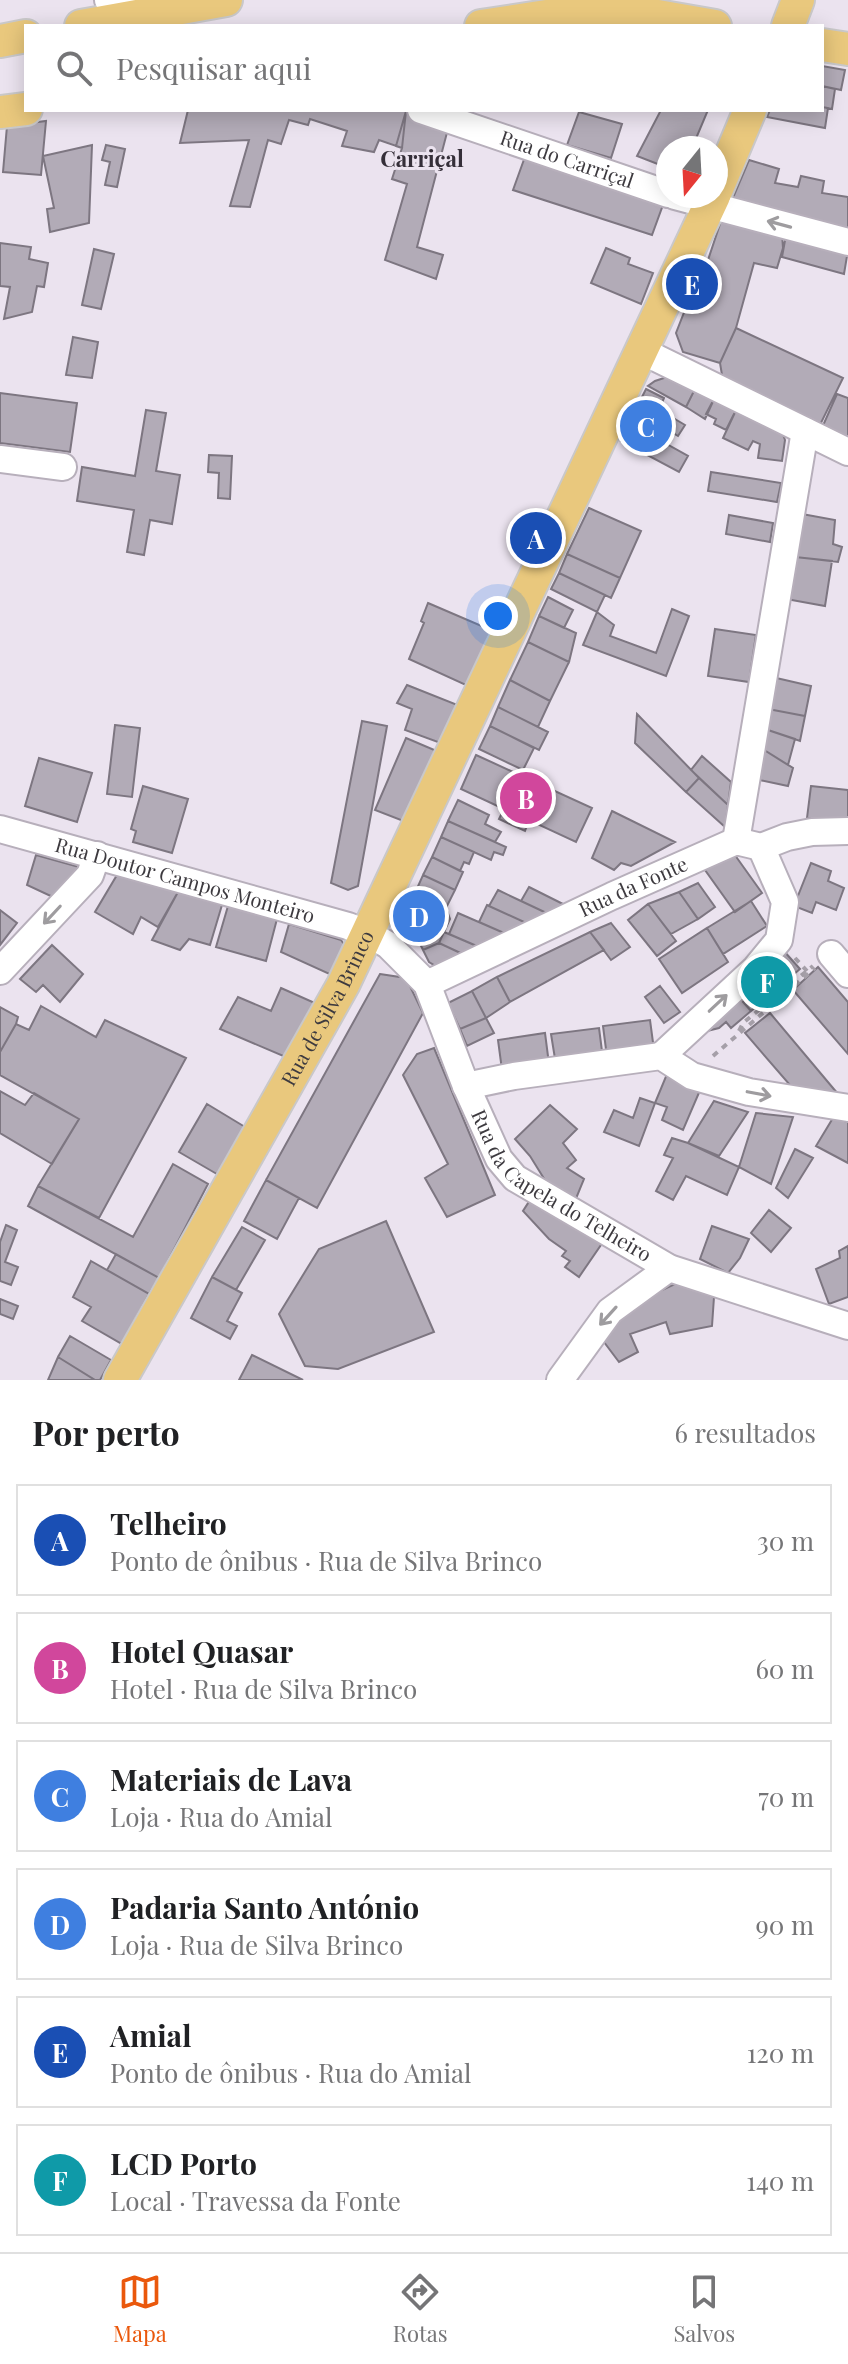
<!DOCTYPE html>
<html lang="pt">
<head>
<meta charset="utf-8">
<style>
	body { margin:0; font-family:"Playfair Display",serif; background:#f6f6f6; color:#202124 }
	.compass { position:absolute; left:656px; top:136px; width:72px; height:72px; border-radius:50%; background:#fff; box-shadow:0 4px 20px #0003; rotate:198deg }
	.you { position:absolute; left:498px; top:616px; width:28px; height:28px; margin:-20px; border:6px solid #fff; border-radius:50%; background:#1a73e8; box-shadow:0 0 0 12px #1a73e833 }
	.badge { display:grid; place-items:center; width:52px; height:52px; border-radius:50%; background:#ea580c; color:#fff; font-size:26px; font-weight:700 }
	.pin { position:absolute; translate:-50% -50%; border:4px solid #fff; box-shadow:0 2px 8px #0006 }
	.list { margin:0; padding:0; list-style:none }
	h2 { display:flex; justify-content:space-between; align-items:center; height:104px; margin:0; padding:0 32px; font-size:34px }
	h2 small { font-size:26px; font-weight:400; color:#757577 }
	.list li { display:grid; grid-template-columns:52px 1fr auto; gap:24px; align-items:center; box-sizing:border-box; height:112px; margin:0 16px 16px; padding:0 16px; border:2px solid #e0e0e0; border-radius:0px }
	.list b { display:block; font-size:30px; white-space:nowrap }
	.list p { margin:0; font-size:26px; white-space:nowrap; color:#757577 }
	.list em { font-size:26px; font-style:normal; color:#757577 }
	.icon { flex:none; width:44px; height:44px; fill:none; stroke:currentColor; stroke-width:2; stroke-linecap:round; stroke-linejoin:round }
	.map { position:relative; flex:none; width:848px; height:1380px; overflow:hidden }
	.search { position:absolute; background:#fff; box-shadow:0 4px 20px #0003; left:24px; right:24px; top:24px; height:88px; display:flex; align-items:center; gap:20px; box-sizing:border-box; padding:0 28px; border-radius:0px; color:#757577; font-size:30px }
	.sheet { height:872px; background:#fff }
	nav { display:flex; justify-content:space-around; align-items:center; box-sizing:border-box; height:112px; border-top:2px solid #e0e0e0; background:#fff; font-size:22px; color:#757577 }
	nav a { display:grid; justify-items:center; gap:4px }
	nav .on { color:#ea580c }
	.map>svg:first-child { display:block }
	.building { fill:#b2abb7; stroke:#7d7681; stroke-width:2 }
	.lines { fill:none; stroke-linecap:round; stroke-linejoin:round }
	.minor-casing { stroke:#b7afbb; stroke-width:30 }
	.major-casing { stroke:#c9c8c9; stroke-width:36 }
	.path { stroke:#a59fa8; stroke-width:4; stroke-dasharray:6 6; stroke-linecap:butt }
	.minor { stroke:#fff; stroke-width:26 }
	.major { stroke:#e9c87d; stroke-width:32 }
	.oneway { stroke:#9e9c9f }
	.labels { text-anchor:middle; stroke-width:6; stroke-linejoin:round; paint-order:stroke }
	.street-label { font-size:20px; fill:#3d3a3f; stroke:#ebe3ef }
	.neighbourhood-label { font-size:22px; font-weight:bold; fill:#352f39; stroke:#ebe3ef }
</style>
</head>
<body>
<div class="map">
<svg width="848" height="1380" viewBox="0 0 848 1380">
	<rect width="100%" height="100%" fill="#ebe3ef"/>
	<path class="building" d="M822 66 845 70 841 90 822 86Z
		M822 86 835 89 832 109 822 107Z
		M822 107 828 108 825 128 767 117 770 110H822Z
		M188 110H403L406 111 402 148 379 140 374 152 342 146 347 131 310 119 308 125 289 120 281 144 268 140 250 207 230 206 249 140 180 143Z
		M661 110H708L692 148H668V168L637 156Z
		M406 111 449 125 417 247 443 255 436 279 385 260 407 184 392 179 402 148 396 146Z
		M579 112 622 124 611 158 567 145Z
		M46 121 41 175 3 172 7 126Z
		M92 145 89 223 50 232 47 209 54 208 43 156Z
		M106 145 125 149 117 187 105 185 110 162 102 160Z
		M526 154 664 202 652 235 513 190Z
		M749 160 779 169 775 183 798 187 801 176 824 181 822 193 848 197V233L732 200Z
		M722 218 782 234 783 248 777 268 754 263 736 328 720 363 683 352 676 333 694 287 705 269Z
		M786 235 848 250 844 274 782 257Z
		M0 243 31 247 29 259 48 263 44 287 37 286 32 312 4 319 10 287 0 286Z
		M606 248 630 258 628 264 653 273 641 304 591 283Z
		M94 249 114 254 101 309 82 305Z
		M736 328 843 378 819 427 723 381 720 363Z
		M73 337 98 342 92 378 66 375Z
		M667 377 697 385 686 407 648 386 655 381Z
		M697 385 716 395 705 419 686 407Z
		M646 389 664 398 659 410 641 399Z
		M0 393 77 403 70 452 0 443Z
		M837 394 848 398V442L821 430Z
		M716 395 738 406 726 430 714 424 716 419 706 414Z
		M641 399 685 425 678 436 659 425 653 436 629 423Z
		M738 406 782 432 785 440 782 461 758 458 760 444 753 441 748 450 723 438Z
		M146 410 166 413 156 471 180 475 172 524 150 520 144 555 127 552 134 510 77 501 82 467 135 476Z
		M629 423 688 456 679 472 621 441Z
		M209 455 232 456 230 499 218 498 219 473 208 472Z
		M711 472 781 483 777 502 708 491Z
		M589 508 641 531 620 578 567 554Z
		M802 514 835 520 833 544 842 547 838 562 795 557Z
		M729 515 773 523 770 542 726 534Z
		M567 554 620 578 611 598 559 573Z
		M795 557 832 561 825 606 786 599Z
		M559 573 605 595 597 612 551 589Z
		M548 597 573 610 564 628 539 616Z
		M428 603 491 630 468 686 409 659 424 623 421 621Z
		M672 609 689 616 666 676 583 645 597 612 614 625 610 636 656 653Z
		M539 616 576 633 569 662 528 642Z
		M715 629 756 635 749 682 708 676Z
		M528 642 569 662 550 701 510 680Z
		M772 677 811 686 805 716 768 709Z
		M510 680 550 701 538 727 498 707Z
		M407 685 460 706 446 745 405 730 412 709 397 703Z
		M498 707 548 732 539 750 490 726Z
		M768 709 805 716 800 741 765 729Z
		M637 714 699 778 686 792 635 743Z
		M362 721 387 726 358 886 348 890 331 883Z
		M115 725 140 728 132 797 107 794Z
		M490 726 534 748 523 770 479 749Z
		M765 729 795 739 788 765 761 748Z
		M406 738 439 752 406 822 375 810Z
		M761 748 793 768 788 786 755 779Z
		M476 755 592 808 576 842 529 820 525 831 499 819 504 809 461 789Z
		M702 756 731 782 728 805 691 770Z
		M39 758 92 773 77 822 25 806Z
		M699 778 728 805 725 827 686 792Z
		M143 786 188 799 172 853 133 842 136 831 131 829Z
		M811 786 848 790V820L807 818Z
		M458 800 489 815 485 824 501 832 495 842 448 821Z
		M612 811 675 842 631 866 621 863 614 870 592 858Z
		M448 821 506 847 503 855 494 852 491 860 441 837Z
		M441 837 474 852 469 864 464 862 460 871 432 857Z
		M732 851 762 893 735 912 705 870Z
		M36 855 79 867 81 874 55 898 27 885Z
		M432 857 463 872 455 890 423 875Z
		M811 863 831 871 828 881 844 888 836 910 816 902 812 913 794 906Z
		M117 875 178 892 158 927 141 917 133 934 95 912Z
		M423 875 455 890 446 908 415 893Z
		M698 883 715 907 698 919 679 892Z
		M529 887 573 909 555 917 521 901Z
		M498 890 521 901 555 917 535 927 489 906Z
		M178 892 222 905 210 945 189 939 180 950 152 940Z
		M679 892 698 919 671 934 648 904Z
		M415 893 446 908 450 919 439 943 423 950 405 913Z
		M751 901 767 926 723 954 707 928Z
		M648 904 676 941 657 956 628 920Z
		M487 905 489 906 535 927 513 937 479 922Z
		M228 906 277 919 266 961 216 947Z
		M0 910 17 923 0 945Z
		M458 913 513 937 486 950 449 934Z
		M611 923 630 947 611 960 590 932Z
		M289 924 341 940 348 950 336 977 281 952Z
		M707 928 728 962 682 993 659 959Z
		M444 932 486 950 469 957 439 943Z
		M590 932 604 950 510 1002 497 977Z
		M439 943 469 957 441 967 434 965 429 962 423 950Z
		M52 945 83 974 60 1002 43 985 36 992 20 979Z
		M783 950 800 969 751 1011 737 995Z
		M818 967 848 1002V1054L793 990Z
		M380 974 406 978 423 1013 317 1208 266 1180Z
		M497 977 510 1002 486 1018 472 991Z
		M660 986 680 1012 664 1023 645 997Z
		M281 988 317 1004 288 1058 220 1029 238 997 271 1011Z
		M472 991 486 1018 460 1029 448 1003Z
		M737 995 751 1011 731 1028 726 1022 719 1028 707 1031Z
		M41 1006 96 1037 105 1020 186 1058 99 1218 38 1186 79 1119 0 1075V1052L16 1024 29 1030Z
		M0 1007 18 1017 16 1024 0 1052Z
		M770 1013 838 1094 796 1092 745 1033Z
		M486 1018 494 1033 467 1046 460 1029Z
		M650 1020 654 1050 607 1057 603 1026Z
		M599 1028 603 1059 556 1065 551 1034Z
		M545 1033 549 1064 502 1070 498 1040Z
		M434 1048 495 1195 447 1217 425 1178 448 1164 403 1075 417 1054Z
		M667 1074 701 1088 683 1130 662 1120 667 1107 655 1103Z
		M0 1091 25 1105 34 1093 79 1119 52 1164 0 1133Z
		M640 1098 655 1103 639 1146 604 1132 614 1110 633 1118Z
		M714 1101 748 1112 719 1156 688 1143Z
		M207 1104 250 1130 222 1177 179 1152Z
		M550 1105 577 1129 563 1143 576 1160 567 1168 584 1179 575 1201 548 1185 530 1156 515 1139Z
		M756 1113 793 1117 771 1184 739 1167Z
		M833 1118 848 1122V1163L816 1146Z
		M672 1138 688 1143 739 1167 727 1195 686 1176 673 1200 656 1191 673 1158 664 1155Z
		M795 1149 813 1158 788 1198 776 1188Z
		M173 1164 208 1184 159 1278 28 1206 38 1186 133 1237Z
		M266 1180 299 1198 277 1239 244 1221Z
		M532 1197 603 1242 579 1277 565 1267 570 1261 562 1256 566 1251 549 1239 523 1211Z
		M769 1210 791 1228 771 1252 751 1233Z
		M386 1221 434 1332 338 1369 305 1366 279 1314 319 1249Z
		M6 1225 17 1230 5 1262 18 1267 11 1285 0 1281V1242Z
		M712 1226 749 1239 740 1258 728 1273 700 1259Z
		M242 1227 265 1240 236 1290 212 1277Z
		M848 1246V1297L829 1304 816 1269 840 1258 839 1251Z
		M116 1254 159 1278 149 1294 107 1270Z
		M91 1261 149 1294 122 1344 82 1321 91 1307 73 1297Z
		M212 1277 242 1293 227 1321 237 1326 230 1339 191 1318Z
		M677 1283 714 1297 712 1326 670 1334 666 1322 630 1334 638 1352 619 1362 598 1334 615 1312Z
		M0 1299 18 1306 13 1319 0 1314Z
		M70 1336 111 1360 100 1380H95L58 1357Z
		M252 1355 303 1380H239Z
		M58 1357 95 1380H48Z"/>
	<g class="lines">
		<g class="minor-casing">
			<g id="minor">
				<path d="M108 0 146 14"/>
				<path id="s1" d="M421 110 668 194"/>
				<path d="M675 196 848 242"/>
				<path d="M642 351 848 452"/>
				<path d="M0 459 63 467"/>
				<path id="s2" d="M0 829 348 926 369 934 388 945 427 984 466 1086 499 1159 515 1178 669 1268 848 1326"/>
				<path d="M736 841 805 431"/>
				<path d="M831 954 848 974"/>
				<path d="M0 971 90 875 97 855"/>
				<path id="s3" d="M427 984 612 896 736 841 761 847 787 837 812 832 848 831"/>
				<path d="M661 1056 755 969 779 940 785 902 761 847"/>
				<path d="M466 1086 514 1076 661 1056 692 1076 749 1092 848 1108"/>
				<path d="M560 1380 610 1311 669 1268"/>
			</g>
		</g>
		<g class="major-casing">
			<g id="major">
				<path d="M81 26 226 0"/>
				<path d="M481 26 560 14H646L715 26"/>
				<path d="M788 26 798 0"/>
				<path d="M0 41 26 36"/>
				<path d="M822 45 848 49"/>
				<path d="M0 112 26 109"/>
				<path d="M716 191 750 110"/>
				<path id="s4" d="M120 1380 343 985 714 196"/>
			</g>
		</g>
		<path class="path" d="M795 958 807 971
			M739 1031 743 1023 813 966
			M713 1056 815 968"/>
		<use href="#minor" class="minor"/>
		<use href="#major" class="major"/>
	</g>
	<defs><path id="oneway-shaft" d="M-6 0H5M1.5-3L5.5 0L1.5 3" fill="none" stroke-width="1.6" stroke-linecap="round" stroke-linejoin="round" transform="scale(2)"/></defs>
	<g class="oneway">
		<use href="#oneway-shaft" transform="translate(779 224) rotate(-165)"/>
		<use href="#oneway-shaft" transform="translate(52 915) rotate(133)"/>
		<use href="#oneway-shaft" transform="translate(718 1003) rotate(-43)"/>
		<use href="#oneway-shaft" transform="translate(759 1094) rotate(11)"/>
		<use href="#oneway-shaft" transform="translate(608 1316) rotate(132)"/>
	</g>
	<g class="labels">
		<g class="street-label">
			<text dy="7" stroke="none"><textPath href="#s1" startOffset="154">Rua do Carriçal</textPath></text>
			<text dy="7" stroke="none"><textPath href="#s2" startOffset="192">Rua Doutor Campos Monteiro</textPath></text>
			<text dy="7" stroke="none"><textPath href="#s3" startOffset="228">Rua da Fonte</textPath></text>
			<text dy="7" stroke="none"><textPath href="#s4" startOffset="426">Rua de Silva Brinco</textPath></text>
			<text dy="7" stroke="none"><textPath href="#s2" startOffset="714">Rua da Capela do Telheiro</textPath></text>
		</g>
		<g class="neighbourhood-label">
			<text x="422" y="167">Carriçal</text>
		</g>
	</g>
</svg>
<svg class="compass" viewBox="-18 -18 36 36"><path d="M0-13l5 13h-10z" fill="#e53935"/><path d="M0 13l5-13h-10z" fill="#757577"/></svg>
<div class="you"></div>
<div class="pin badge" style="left:536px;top:538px;background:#1a4fb4">A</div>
<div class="pin badge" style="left:526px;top:798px;background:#d1479c">B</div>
<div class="pin badge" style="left:646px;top:426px;background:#3f7fe0">C</div>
<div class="pin badge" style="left:419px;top:916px;background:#3f7fe0">D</div>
<div class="pin badge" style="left:692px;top:284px;background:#1a4fb4">E</div>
<div class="pin badge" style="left:767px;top:982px;background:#0f9aa8">F</div>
<div class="search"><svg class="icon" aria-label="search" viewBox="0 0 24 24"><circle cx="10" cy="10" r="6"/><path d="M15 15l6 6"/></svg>Pesquisar aqui</div>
</div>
<section class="sheet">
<h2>Por perto<small>6 resultados</small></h2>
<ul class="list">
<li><span class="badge" style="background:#1a4fb4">A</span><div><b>Telheiro</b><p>Ponto de ônibus · Rua de Silva Brinco</p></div><em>30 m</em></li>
<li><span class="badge" style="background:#d1479c">B</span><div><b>Hotel Quasar</b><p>Hotel · Rua de Silva Brinco</p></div><em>60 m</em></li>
<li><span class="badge" style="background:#3f7fe0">C</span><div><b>Materiais de Lava</b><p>Loja · Rua do Amial</p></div><em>70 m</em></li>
<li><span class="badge" style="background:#3f7fe0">D</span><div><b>Padaria Santo António</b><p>Loja · Rua de Silva Brinco</p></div><em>90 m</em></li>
<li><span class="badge" style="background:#1a4fb4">E</span><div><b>Amial</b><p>Ponto de ônibus · Rua do Amial</p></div><em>120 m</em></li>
<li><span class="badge" style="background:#0f9aa8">F</span><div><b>LCD Porto</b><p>Local · Travessa da Fonte</p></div><em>140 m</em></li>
</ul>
</section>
<nav>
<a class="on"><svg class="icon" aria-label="map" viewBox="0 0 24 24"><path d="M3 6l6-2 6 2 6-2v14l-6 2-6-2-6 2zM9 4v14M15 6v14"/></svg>Mapa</a>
<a><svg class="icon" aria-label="directions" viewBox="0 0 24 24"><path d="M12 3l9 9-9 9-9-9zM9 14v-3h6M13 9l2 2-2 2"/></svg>Rotas</a>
<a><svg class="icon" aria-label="saved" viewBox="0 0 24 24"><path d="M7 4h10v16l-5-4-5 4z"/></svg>Salvos</a>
</nav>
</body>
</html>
